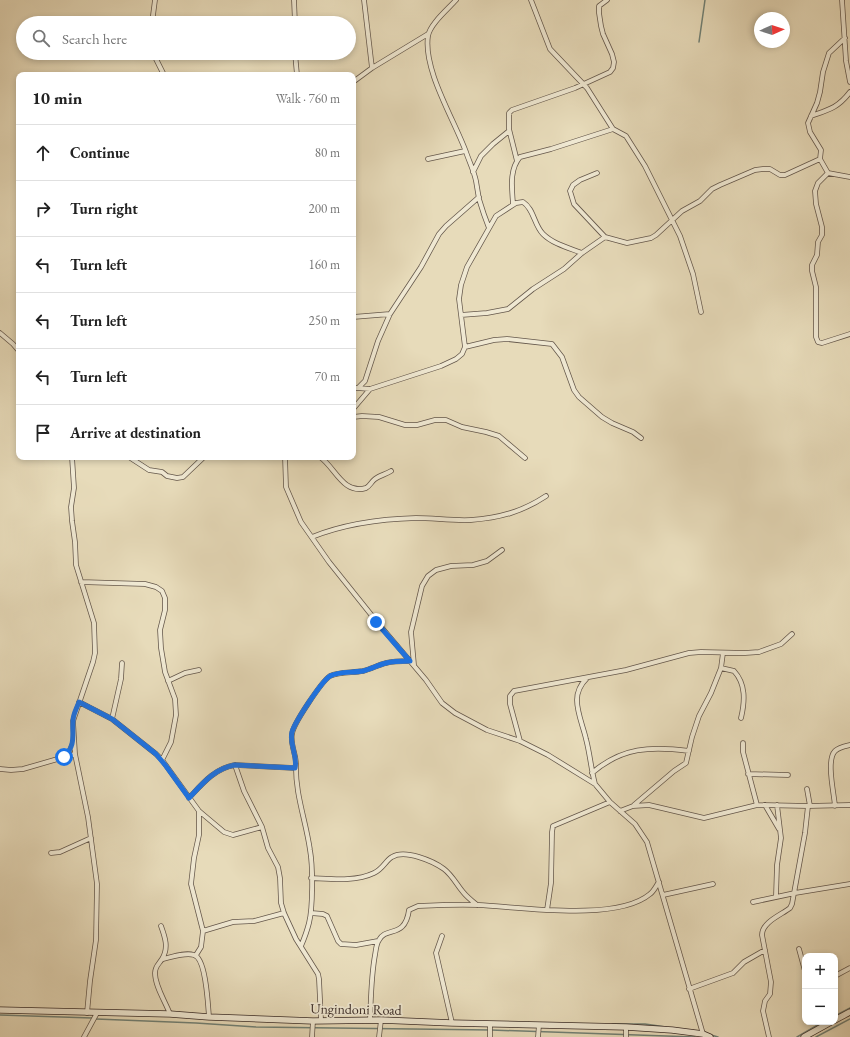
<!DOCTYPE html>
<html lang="en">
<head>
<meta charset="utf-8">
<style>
	body { margin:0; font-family:"EB Garamond",serif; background:#f6f6f6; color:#222 }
	.controls { position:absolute; right:12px; bottom:12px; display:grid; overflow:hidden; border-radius:8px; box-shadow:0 2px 6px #0003 }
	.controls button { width:36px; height:36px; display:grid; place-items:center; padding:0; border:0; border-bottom:1px solid #e0e0e0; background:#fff; color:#222; font:20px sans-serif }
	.compass { position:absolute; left:754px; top:12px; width:36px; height:36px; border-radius:50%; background:#fff; box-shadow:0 2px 6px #0003; rotate:87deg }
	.stop { position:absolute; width:12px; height:12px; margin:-9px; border:3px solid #1a73e8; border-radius:50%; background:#fff }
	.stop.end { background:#1a73e8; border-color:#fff; box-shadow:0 1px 4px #0008 }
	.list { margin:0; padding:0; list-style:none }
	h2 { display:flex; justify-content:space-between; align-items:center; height:52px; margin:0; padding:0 16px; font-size:17px }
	h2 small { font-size:13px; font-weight:400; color:#767676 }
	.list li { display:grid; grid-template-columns:26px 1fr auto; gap:12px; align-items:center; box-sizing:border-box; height:56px; padding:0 16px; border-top:1px solid #e0e0e0 }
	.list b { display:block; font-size:15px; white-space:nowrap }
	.list em { font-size:13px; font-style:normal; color:#767676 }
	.icon { flex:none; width:22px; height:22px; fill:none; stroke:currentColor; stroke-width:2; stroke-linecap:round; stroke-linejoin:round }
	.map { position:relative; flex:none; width:850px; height:1037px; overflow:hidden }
	.search { position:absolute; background:#fff; box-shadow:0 2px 6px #0003; left:16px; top:16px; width:340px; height:44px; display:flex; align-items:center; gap:10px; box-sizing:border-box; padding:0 14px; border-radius:22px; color:#767676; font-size:15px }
	.panel { position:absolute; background:#fff; box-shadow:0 2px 6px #0003; left:16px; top:72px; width:340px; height:388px; border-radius:8px }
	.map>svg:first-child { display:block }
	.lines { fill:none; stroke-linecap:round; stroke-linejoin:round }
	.stream { stroke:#718176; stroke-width:1.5 }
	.street-casing { stroke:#64574b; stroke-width:5.5 }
	.secondary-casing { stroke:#392b26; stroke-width:7 }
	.street { stroke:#efe8d2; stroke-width:4 }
	.secondary { stroke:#efe8d2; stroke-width:5.5 }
	.route { stroke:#1a73e8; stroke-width:5 }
	.labels { text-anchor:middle; stroke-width:3.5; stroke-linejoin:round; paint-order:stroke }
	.street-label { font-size:14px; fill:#392b26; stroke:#efe8d2 }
</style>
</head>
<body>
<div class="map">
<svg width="850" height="1037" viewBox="0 0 850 1037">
	<rect width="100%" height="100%" fill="#e7dbba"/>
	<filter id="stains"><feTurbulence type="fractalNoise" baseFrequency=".005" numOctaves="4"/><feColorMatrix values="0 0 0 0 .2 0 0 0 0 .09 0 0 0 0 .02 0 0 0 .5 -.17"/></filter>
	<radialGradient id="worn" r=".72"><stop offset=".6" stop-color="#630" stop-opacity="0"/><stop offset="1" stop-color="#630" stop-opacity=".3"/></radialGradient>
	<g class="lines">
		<path class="stream" d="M699 42 705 0
			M0 1015 92 1018
			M835 1016 850 1008
			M96 1019 196 1023 256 1027 491 1030 695 1037
			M612 1024H645L666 1027
			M711 1035 718 1037
			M797 1037 823 1022
			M816 1037 850 1019"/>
		<g class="street-casing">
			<path id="street" d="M294 0 295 23
				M364 0 372 68
				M456 0C448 9 430 24 428 36 423 70 454 119 466 152 469 161 474 171 476 181 477 187 478 193 479 199 482 209 485 218 489 228
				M531 0 550 49 587 88 613 129 626 136 645 166 680 236 693 274 701 312
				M842 0 846 61 850 82
				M152 23 155 0
				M153 53 164 75
				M295 53 297 75
				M353 82 372 68 428 34
				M811 116C828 110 838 108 850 92
				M428 159 465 151
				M820 159 828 173 818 183 815 191 816 204 822 227V235L818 242 817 255 812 265V271L816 287V337L818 342 822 343 850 334
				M517 161 509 129V113L512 110 575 88 610 72 613 68 614 62 612 54 603 34 601 26 599 13V6L607 0
				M473 172 481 156 493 144 509 131
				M597 173 580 180 573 185 570 191 574 204 605 237 627 243 651 238 656 235 682 211 700 201 712 189 720 185 755 170 763 169H770L780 175H785L820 159 821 150 810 132 808 123 817 103 820 92 823 72 829 53 845 38
				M828 173 850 177
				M513 204C512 188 509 170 520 157L551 149 613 129
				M461 315 487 313 508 309 533 289 564 269 582 253 605 237
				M353 317 390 314
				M0 333 13 344 19 351
				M465 347 494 340 507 339 552 344 562 357 574 390 579 397 602 417 612 423 633 432 641 438
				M353 388H358L365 381 378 341 390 314 421 267 439 234 446 226 479 197
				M358 388 370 389 441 366 456 359 462 354 465 347 459 299 461 285 467 267 496 216 516 203 523 202C534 209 534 225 543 234 553 244 569 248 582 253
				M353 409 370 389
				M353 417 362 416 379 417 405 425H417L435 420H446L462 427 486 432 499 436 525 458
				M72 457 74 488 71 507 72 521 75 542 76 565 94 623 95 653 93 662 73 721 75 754 88 817 97 884 96 940 90 981 87 1013
				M129 457 149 470 162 472 167 476 177 478 183 477 204 457
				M285 457 286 487 301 522 329 562 377 622 426 680 442 703 455 713 487 730 520 741 548 755 595 784 610 802 635 824 647 842 703 1034
				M320 457C335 467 343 495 366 488 370 486 371 482 375 479 379 476 386 474 391 471
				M312 537C344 524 381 519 416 518 434 518 453 521 471 520 499 518 522 512 546 496
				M81 582 145 584 156 587 162 591 165 598V610L160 630 161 648 165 672 175 699 176 715 171 742 162 760
				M414 665 411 632 422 586 428 576 436 570 451 566 473 565 487 561 502 550
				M721 668 734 671C746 684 745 701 741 718
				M587 678C581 684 577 690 577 700 577 713 583 726 586 739 590 754 591 769 595 784
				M168 681 185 673 199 670
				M79 702 112 719 156 754 162 760 199 811 224 832 233 835 262 827
				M112 719 121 679 122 663
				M520 741 510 704V696L514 691 626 670 689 653 701 652 745 653 759 652 781 644 792 634
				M743 743V752L757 805
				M65 757 70 750 73 743
				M235 765 244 791 262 827 268 848 278 867 280 878 281 903 284 913 296 939 318 974 319 979 321 1020
				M0 769 11 770 23 769 75 754
				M592 773C622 747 651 746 689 751
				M748 774 788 775
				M807 789 810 806
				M189 798C202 784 215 768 235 765L295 768
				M634 805 674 771 686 763 692 737 699 716 711 693 721 668 723 653
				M765 805 779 829
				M835 806C834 793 826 760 835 751 839 747 846 746 850 745
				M199 811V835L194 858 191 884 203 931
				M620 811 633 806 649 805 704 818 757 805 808 806 850 805
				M51 853 60 852 91 838
				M311 878C332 879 355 882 374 873 383 869 386 860 392 857 405 849 433 861 444 869 452 875 457 885 463 892 467 897 472 901 477 905
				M663 895 713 884
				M776 896 777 865 781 838 777 805
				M753 902 795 893 850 884
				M547 910 551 883 552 832 553 826 610 802
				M311 913 323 914 327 916 338 941 341 944 356 945 378 941
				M161 926C165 937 169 948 162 959 159 964 155 966 155 973 155 986 165 1001 170 1014
				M442 936 436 953 452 1023
				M301 946C304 939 307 931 309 923 313 907 313 867 310 850 306 821 295 794 296 764 296 754 290 744 292 734 293 724 322 681 330 676 340 671 353 673 363 671 371 669 378 665 386 663 393 661 403 661 410 661
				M799 949 805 971
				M196 955 201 947 203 931 233 922 254 921 284 913
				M163 959C172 957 185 952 194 955 206 958 208 1005 209 1017
				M835 976 850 968
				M689 989 733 973 744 962 765 950
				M370 1020C371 999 371 977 375 955 376 950 376 944 379 940 386 926 405 939 409 910L418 906C438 905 458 904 479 905 520 907 617 922 650 894 654 891 656 886 659 882
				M490 1024V1037
				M84 1037 97 1013
				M312 1037 313 1021
				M379 1037 381 1020
				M538 1037 539 1025
				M626 1037V1027
				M769 1037 763 1011 765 1001 770 994 771 982 762 935C762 922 781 915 790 908L792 904 805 833 808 806"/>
		</g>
		<g class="secondary-casing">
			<path id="secondary" d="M0 1010 170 1014 209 1017 313 1021 381 1020 452 1023 626 1027 672 1030 703 1034 710 1037
				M835 1020 850 1012
				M804 1037 831 1022"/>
		</g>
		<use href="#street" class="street"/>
		<use href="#secondary" class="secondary"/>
	</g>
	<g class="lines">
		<path class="route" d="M64 757C76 745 72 736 73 721 73 714 77 708 79 702L112 719 156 754 166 766 189 798C202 784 215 768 235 765L295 768C298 756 289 744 292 732 295 722 321 682 330 676 339 671 352 673 363 671 371 669 378 665 386 663 393 661 402 661 410 661L376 622"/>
	</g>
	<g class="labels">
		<g class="street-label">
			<text transform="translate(356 1009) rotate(1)" y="5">Ungindoni Road</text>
		</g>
	</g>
	<rect width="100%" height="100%" filter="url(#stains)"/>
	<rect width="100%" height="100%" fill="url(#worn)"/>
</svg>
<div class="controls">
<button>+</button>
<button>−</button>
</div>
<svg class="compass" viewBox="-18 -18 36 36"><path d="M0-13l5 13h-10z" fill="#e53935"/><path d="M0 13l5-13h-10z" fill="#767676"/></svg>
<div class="stop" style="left:64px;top:757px"></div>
<div class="stop end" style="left:376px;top:622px"></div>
<div class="search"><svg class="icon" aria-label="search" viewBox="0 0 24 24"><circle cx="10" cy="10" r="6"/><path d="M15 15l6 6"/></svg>Search here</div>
<section class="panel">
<h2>10 min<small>Walk · 760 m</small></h2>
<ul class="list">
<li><svg class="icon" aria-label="ahead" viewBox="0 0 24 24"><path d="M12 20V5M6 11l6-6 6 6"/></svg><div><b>Continue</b></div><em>80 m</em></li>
<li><svg class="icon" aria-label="right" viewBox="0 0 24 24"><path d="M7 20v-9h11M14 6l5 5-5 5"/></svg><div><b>Turn right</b></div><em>200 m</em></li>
<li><svg class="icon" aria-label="left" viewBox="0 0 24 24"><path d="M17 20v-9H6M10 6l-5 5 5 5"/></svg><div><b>Turn left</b></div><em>160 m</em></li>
<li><svg class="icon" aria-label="left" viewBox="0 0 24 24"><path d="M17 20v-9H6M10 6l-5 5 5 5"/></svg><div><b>Turn left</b></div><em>250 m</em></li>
<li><svg class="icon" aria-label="left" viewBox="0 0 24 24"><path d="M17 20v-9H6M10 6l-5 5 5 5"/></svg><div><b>Turn left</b></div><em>70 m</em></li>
<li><svg class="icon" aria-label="arrive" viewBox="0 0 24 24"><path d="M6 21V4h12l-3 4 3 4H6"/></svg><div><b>Arrive at destination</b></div></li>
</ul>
</section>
</div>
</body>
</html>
